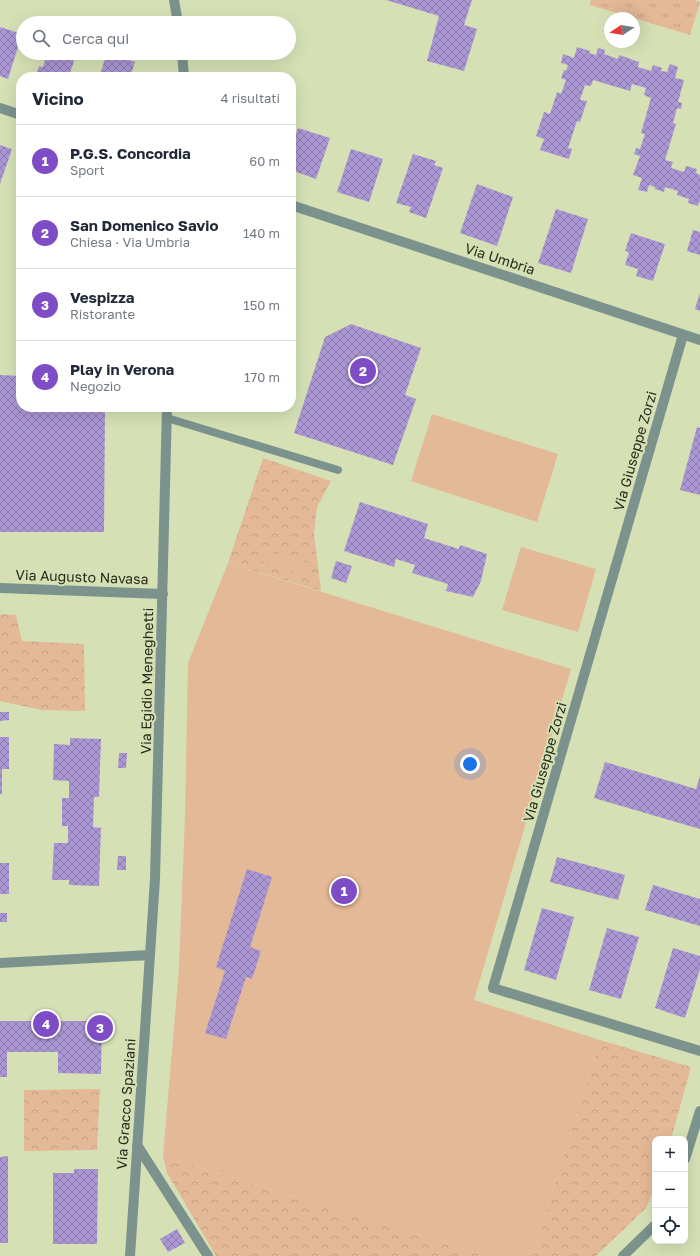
<!DOCTYPE html>
<html lang="it">
<head>
<meta charset="utf-8">
<style>
	body { margin:0; font-family:"Golos Text",sans-serif; background:#f2f2f3; color:#1f2937 }
	.controls { position:absolute; right:12px; bottom:12px; display:grid; overflow:hidden; border-radius:8px; box-shadow:0 4px 16px #0002 }
	.controls button { width:36px; height:36px; display:grid; place-items:center; padding:0; border:0; border-bottom:1px solid #e0e1e3; background:#fff; color:#1f2937; font:20px sans-serif }
	.compass { position:absolute; left:604px; top:12px; width:36px; height:36px; border-radius:50%; background:#fff; box-shadow:0 4px 16px #0002; rotate:258deg }
	.you { position:absolute; left:470px; top:764px; width:14px; height:14px; margin:-10px; border:3px solid #fff; border-radius:50%; background:#1a73e8; box-shadow:0 0 0 6px #1a73e833 }
	.badge { display:grid; place-items:center; width:26px; height:26px; border-radius:50%; background:#7e4cc4; color:#fff; font-size:13px; font-weight:700 }
	.pin { position:absolute; translate:-50% -50%; border:2px solid #fff; box-shadow:0 1px 4px #0006 }
	.list { margin:0; padding:0; list-style:none }
	h2 { display:flex; justify-content:space-between; align-items:center; height:52px; margin:0; padding:0 16px; font-size:17px }
	h2 small { font-size:13px; font-weight:400; color:#747a83 }
	.list li { display:grid; grid-template-columns:26px 1fr auto; gap:12px; align-items:center; box-sizing:border-box; height:72px; padding:0 16px; border-top:1px solid #e0e1e3 }
	.list b { display:block; font-size:15px; white-space:nowrap }
	.list p { margin:0; font-size:13px; white-space:nowrap; color:#747a83 }
	.list em { font-size:13px; font-style:normal; color:#747a83 }
	.icon { flex:none; width:22px; height:22px; fill:none; stroke:currentColor; stroke-width:2; stroke-linecap:round; stroke-linejoin:round }
	.map { position:relative; flex:none; width:700px; height:1256px; overflow:hidden }
	.search { position:absolute; background:#fff; box-shadow:0 4px 16px #0002; left:16px; top:16px; width:280px; height:44px; display:flex; align-items:center; gap:10px; box-sizing:border-box; padding:0 14px; border-radius:22px; color:#747a83; font-size:15px }
	.panel { position:absolute; background:#fff; box-shadow:0 4px 16px #0002; left:16px; top:72px; width:280px; height:340px; border-radius:16px }
	.map>svg:first-child { display:block }
	.grass { fill:url(#grass-tufts) }
	.park { fill:url(#park-crowns) }
	.garden { fill:#e4b997 }
	.building { fill:url(#building-cross-hatch) }
	.lines { fill:none; stroke-linecap:round; stroke-linejoin:round }
	.lane { stroke:#7c928d; stroke-width:8 }
	.street { stroke:#7c928d; stroke-width:10 }
	.labels { text-anchor:middle; stroke-width:4; stroke-linejoin:round; paint-order:stroke }
	.street-label { font-size:14px; fill:#282c1b; stroke:#d5e1b5 }
</style>
</head>
<body>
<div class="map">
<svg width="700" height="1256" viewBox="0 0 700 1256">
	<defs>
		<pattern id="grass-tufts" width="24" height="20" patternUnits="userSpaceOnUse"><rect width="24" height="20" fill="#e4b997"/><path d="M3 7l-1-3M5 7V3M7 7l1-3M15 17l-1-3M17 17v-4M19 17l1-3" fill="none" stroke="#c49f82"/></pattern>
		<pattern id="park-crowns" width="20" height="18" patternUnits="userSpaceOnUse"><rect width="20" height="18" fill="#e4b997"/><path d="M2 6a3 3 0 1 1 6 0M12 15a3 3 0 1 1 6 0" fill="none" stroke="#c49f82"/></pattern>
		<pattern id="building-cross-hatch" width="8" height="8" patternUnits="userSpaceOnUse"><rect width="8" height="8" fill="#ac97d5"/><path d="M0 0l8 8M0 8l8-8" fill="none" stroke="#8c7bac"/></pattern>
	</defs>
	<rect width="100%" height="100%" fill="#d5e1b5"/>
	<path class="grass" d="M591 0H694L700 2 690 35 590 5Z"/>
	<path class="park" d="M263 458 331 481 317 507 314 534 321 591 228 563Z
		M0 614 16 615 22 641 84 644 85 711 42 710 0 701Z
		M600 1040 691 1067 671 1139H655V1188L646 1208 596 1256H532Z
		M100 1089 97 1150 24 1151V1090Z
		M163 1156 487 1256H216L167 1173Z"/>
	<path class="garden" d="M432 414 558 454 537 522 411 481Z
		M521 547 596 569 578 632 502 610Z
		M261 549 311 564 308 575 258 560Z
		M228 563 571 669 474 1000 600 1040 532 1256H487L163 1156 179 968 185 815 188 663Z"/>
	<path class="building" d="M386 0H472L464 25 477 29 464 71 427 61 439 16Z
		M41 17 58 23H39Z
		M0 27 22 34 8 79 0 76Z
		M577 47 590 51 589 53 596 55 598 48 605 50 604 54 618 59 619 55 639 62 638 67 651 71 653 65 662 68 661 71 667 72 670 64 678 67 675 78 684 80 678 102 682 103 681 109 677 108 673 123 676 124 665 160 673 162 671 168 684 172 686 166 697 169 696 173 700 175V202H699L698 206 688 203 689 199 677 195 678 191 665 187 664 192 655 189V187L649 185 647 192 638 190 642 178 633 175 640 156 634 154 636 148 640 149 645 134 641 133 651 98 644 95 646 88 632 84 630 91 593 80 591 86 585 85 580 100 587 101 580 122 577 121 568 148 572 149 569 159 540 150 544 139 536 136 544 112 550 114 557 92 561 94 566 80 561 78 564 70 566 71 568 65 561 63 563 54 574 58Z
		M47 53 59 56 60 53 76 54 69 77H38V75H36L39 66 43 67Z
		M107 53 135 62 130 77H99Z
		M298 128 330 138 316 179 291 170V147Z
		M0 145 12 149 0 184Z
		M351 149 383 159 369 202 337 192Z
		M413 154 436 161 434 165 443 168 426 218 409 212 411 207 396 203Z
		M477 184 513 197 497 246 460 233Z
		M556 209 588 219 571 273 538 263Z
		M693 230 700 232V255L687 251Z
		M631 233 665 244 653 281 636 276 638 269 625 265 629 252 625 251Z
		M700 293V311L695 309Z
		M351 324 421 348 405 395 416 399 393 465 294 433 325 337Z
		M0 375 21 376V407H34V412H105L104 532H0Z
		M697 427 700 428V495L680 490Z
		M360 502 428 524 424 538 459 549 460 545 487 554 481 581 473 597 446 591 448 584 412 573 415 565 396 559 394 567 344 551Z
		M336 561 352 566 346 583 331 578Z
		M0 712H9V720L0 721Z
		M0 737H9V769H2V794H0Z
		M70 738 101 739 99 797H94L93 827 101 828 99 886 69 885V880H52L54 843H68V826H62V798H69V781L53 780 54 744 70 745Z
		M119 753H127L126 768H118Z
		M605 762 696 789 700 776V829L594 798Z
		M118 856H126V870H117Z
		M557 857 625 875 618 900 550 882Z
		M0 863H9V894H0Z
		M247 869 272 877 250 947 261 951 252 979 246 977 226 1039 205 1033 225 971 216 967Z
		M653 885 700 899V926L645 910Z
		M542 908 574 917 556 980 524 970Z
		M0 913H7V922H0Z
		M607 928 639 937 621 999 589 990Z
		M673 948 700 956V969L685 1018 655 1008Z
		M0 1021H102L101 1074 58 1073V1052H7V1077H0Z
		M8 1156V1243H0V1157Z
		M74 1169H98L97 1244H53V1173H74Z
		M177 1229 185 1243 168 1252 160 1239Z"/>
	<g class="lines">
		<path class="lane" d="M167 418 338 470"/>
		<path class="street" d="M174 0 178 23
			M182 53 184 77
			M0 108 21 115
			M291 205 700 340
			M683 335 493 988 700 1051
			M0 588 163 594
			M0 963 150 955
			M137 1145 208 1256
			M685 1159 700 1111
			M130 1256 155 879 167 407
			M623 1256 655 1225"/>
	</g>
	<g class="labels">
		<g class="street-label">
			<text transform="translate(500 259) rotate(18)" y="5">Via Umbria</text>
			<text transform="translate(635 451) rotate(-74)" y="5">Via Giuseppe Zorzi</text>
			<text transform="translate(82 577) rotate(2)" y="5">Via Augusto Navasa</text>
			<text transform="translate(147 681) rotate(-89)" y="5">Via Egidio Meneghetti</text>
			<text transform="translate(545 762) rotate(-74)" y="5">Via Giuseppe Zorzi</text>
			<text transform="translate(126 1104) rotate(-86)" y="5">Via Gracco Spaziani</text>
		</g>
	</g>
</svg>
<div class="controls">
<button>+</button>
<button>−</button>
<button><svg class="icon" aria-label="locate" viewBox="0 0 24 24"><circle cx="12" cy="12" r="6"/><path d="M12 2v4M12 18v4M2 12h4M18 12h4"/></svg></button>
</div>
<svg class="compass" viewBox="-18 -18 36 36"><path d="M0-13l5 13h-10z" fill="#e53935"/><path d="M0 13l5-13h-10z" fill="#747a83"/></svg>
<div class="you"></div>
<div class="pin badge" style="left:344px;top:891px">1</div>
<div class="pin badge" style="left:363px;top:371px">2</div>
<div class="pin badge" style="left:100px;top:1028px">3</div>
<div class="pin badge" style="left:46px;top:1024px">4</div>
<div class="search"><svg class="icon" aria-label="search" viewBox="0 0 24 24"><circle cx="10" cy="10" r="6"/><path d="M15 15l6 6"/></svg>Cerca qui</div>
<section class="panel">
<h2>Vicino<small>4 risultati</small></h2>
<ul class="list">
<li><span class="badge">1</span><div><b>P.G.S. Concordia</b><p>Sport</p></div><em>60 m</em></li>
<li><span class="badge">2</span><div><b>San Domenico Savio</b><p>Chiesa · Via Umbria</p></div><em>140 m</em></li>
<li><span class="badge">3</span><div><b>Vespizza</b><p>Ristorante</p></div><em>150 m</em></li>
<li><span class="badge">4</span><div><b>Play in Verona</b><p>Negozio</p></div><em>170 m</em></li>
</ul>
</section>
</div>
</body>
</html>
